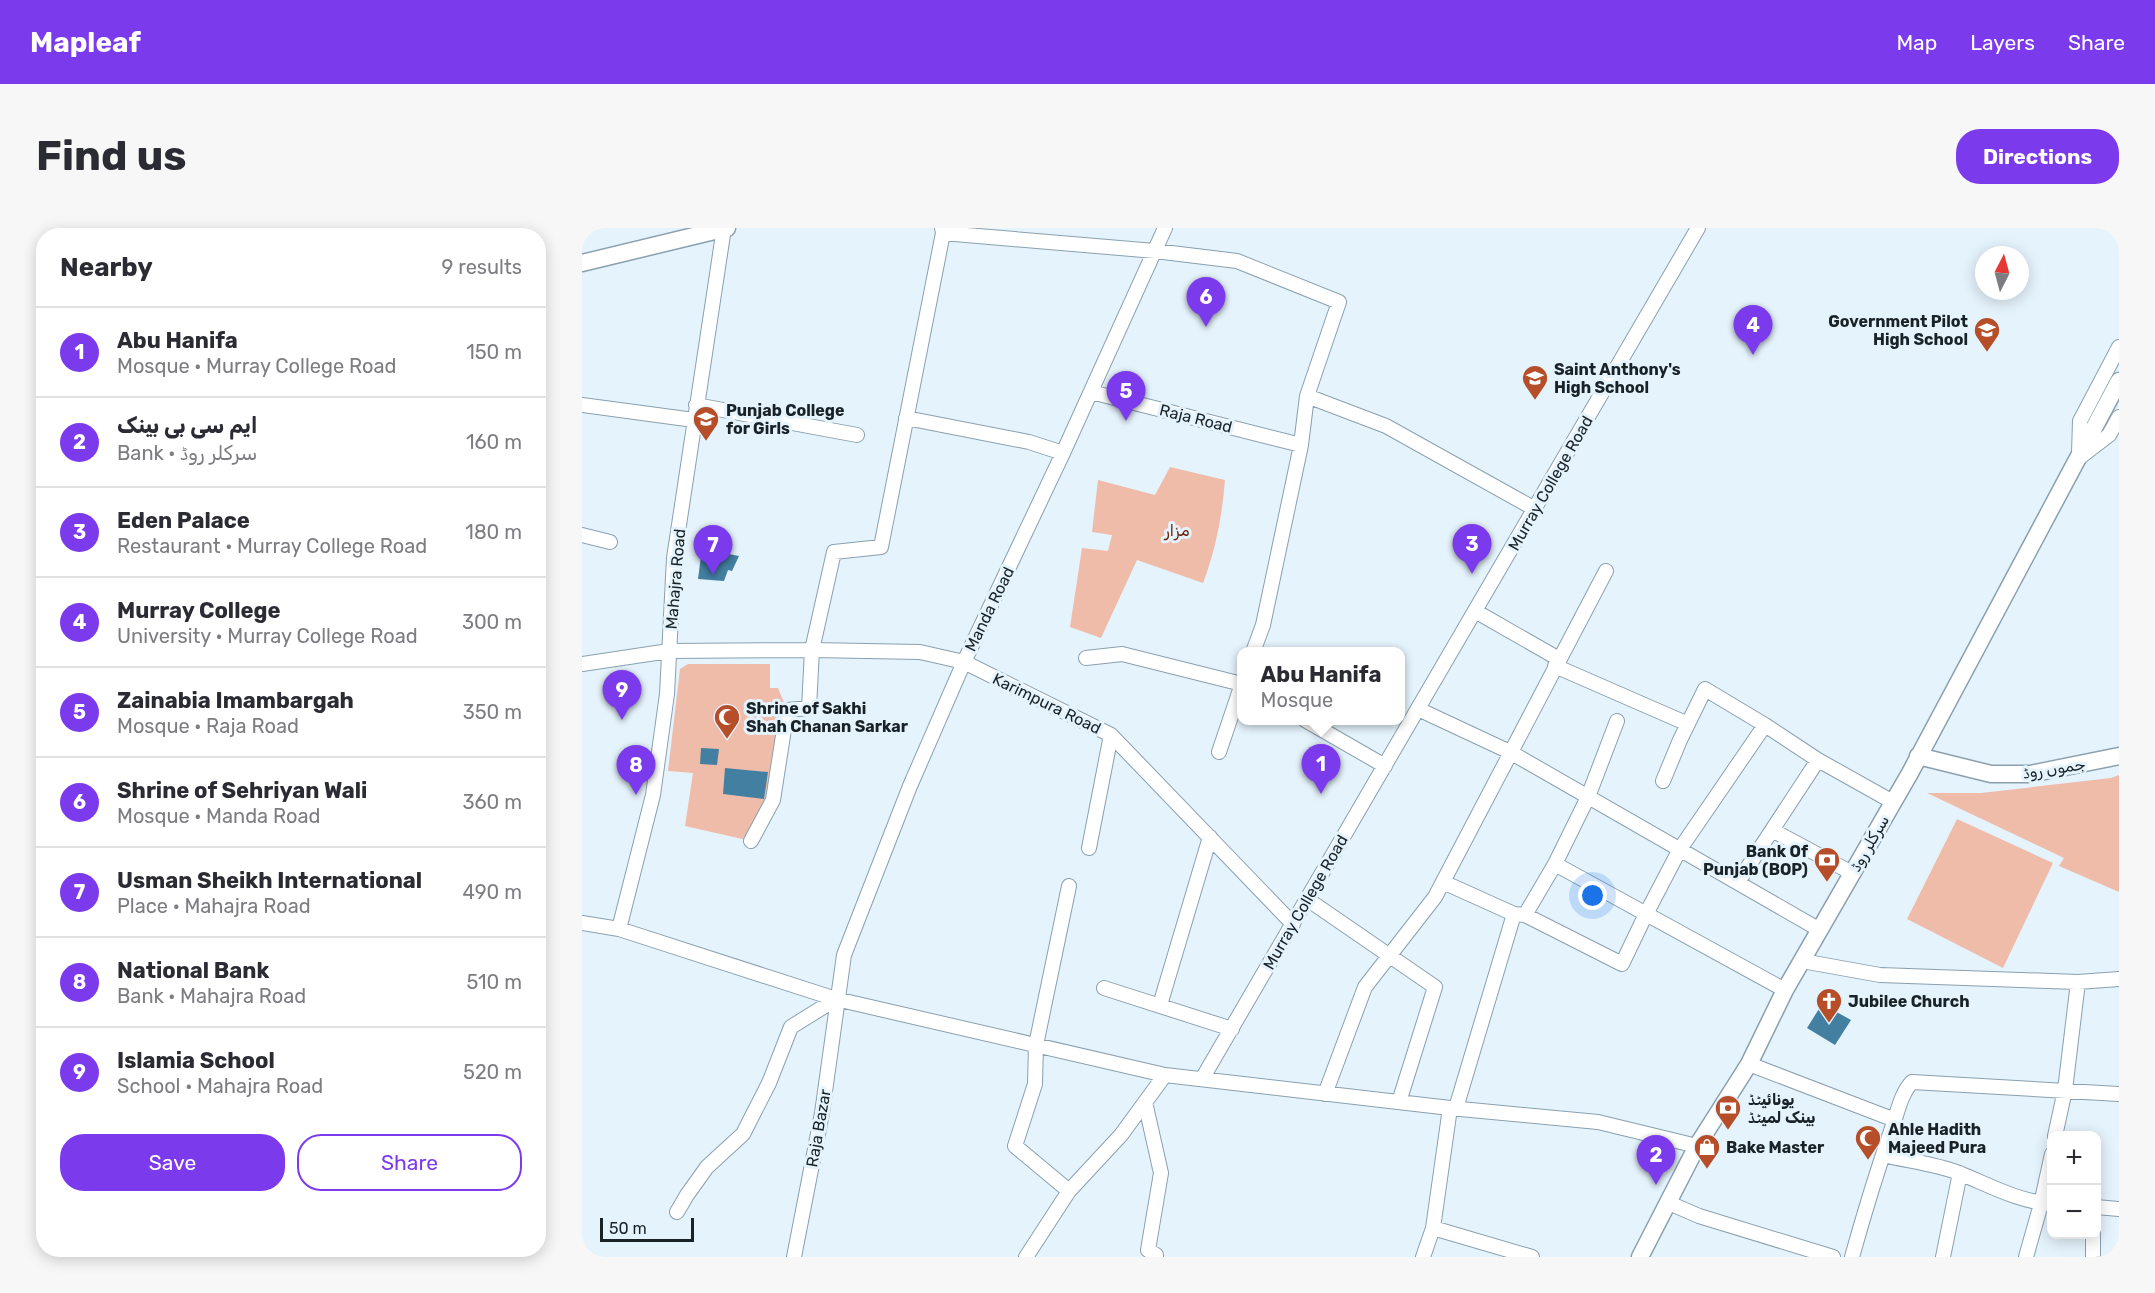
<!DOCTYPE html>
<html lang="en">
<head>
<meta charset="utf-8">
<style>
	body { margin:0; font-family:Rubik,"Noto Naskh Arabic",sans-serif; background:#f7f7f7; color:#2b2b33 }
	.controls { position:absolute; right:18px; bottom:18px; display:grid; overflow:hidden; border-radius:12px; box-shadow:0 3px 15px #0003 }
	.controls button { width:54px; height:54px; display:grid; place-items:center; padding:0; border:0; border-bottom:2px solid #e1e1e2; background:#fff; color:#2b2b33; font:30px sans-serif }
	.compass { position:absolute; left:1393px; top:18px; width:54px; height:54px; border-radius:50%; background:#fff; box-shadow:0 3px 15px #0003; rotate:6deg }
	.scale { position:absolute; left:18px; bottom:15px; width:94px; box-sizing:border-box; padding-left:6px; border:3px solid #192227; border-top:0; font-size:16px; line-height:21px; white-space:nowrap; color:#192227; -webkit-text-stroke:4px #e5f3fc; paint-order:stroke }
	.you { position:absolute; left:1011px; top:668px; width:21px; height:21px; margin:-15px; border:4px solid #fff; border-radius:50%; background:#1a73e8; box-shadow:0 0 0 9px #1a73e833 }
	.badge { display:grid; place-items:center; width:39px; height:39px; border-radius:50%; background:#7c3aed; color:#fff; font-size:20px; font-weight:700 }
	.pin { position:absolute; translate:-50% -50px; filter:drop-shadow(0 2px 3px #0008) }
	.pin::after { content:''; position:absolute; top:32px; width:21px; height:18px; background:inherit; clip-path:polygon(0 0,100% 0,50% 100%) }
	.popup { position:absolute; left:655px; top:419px; width:168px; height:78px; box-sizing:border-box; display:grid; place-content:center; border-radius:12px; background:#fff; filter:drop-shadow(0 2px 4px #0005); font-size:20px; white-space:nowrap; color:#7c7c81 }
	.popup b { font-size:22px; color:#2b2b33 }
	.popup::after { content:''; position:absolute; left:50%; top:100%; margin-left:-12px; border:12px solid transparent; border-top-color:#fff }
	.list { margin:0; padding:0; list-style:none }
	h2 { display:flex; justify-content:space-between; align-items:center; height:78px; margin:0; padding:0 24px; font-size:26px }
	h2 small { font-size:20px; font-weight:400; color:#7c7c81 }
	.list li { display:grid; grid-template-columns:39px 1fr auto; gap:18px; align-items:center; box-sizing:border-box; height:90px; padding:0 24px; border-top:2px solid #e1e1e2 }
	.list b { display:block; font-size:22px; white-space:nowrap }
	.list p { margin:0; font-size:20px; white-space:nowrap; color:#7c7c81 }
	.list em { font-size:20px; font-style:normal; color:#7c7c81 }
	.actions { display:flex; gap:12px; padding:18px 24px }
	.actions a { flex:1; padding:14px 0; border:2px solid #7c3aed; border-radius:24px; text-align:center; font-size:21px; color:#7c3aed }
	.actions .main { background:#7c3aed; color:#fff }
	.map { position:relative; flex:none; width:1537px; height:1029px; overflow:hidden; border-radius:24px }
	header { display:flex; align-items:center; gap:36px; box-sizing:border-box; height:84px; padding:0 30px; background:#7c3aed; color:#fff }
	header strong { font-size:28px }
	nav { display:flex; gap:33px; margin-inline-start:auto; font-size:21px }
	.intro { display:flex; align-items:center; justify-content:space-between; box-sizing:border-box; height:144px; padding:0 36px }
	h1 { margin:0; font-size:42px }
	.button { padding:15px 27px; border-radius:24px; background:#7c3aed; color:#fff; font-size:21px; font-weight:700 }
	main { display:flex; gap:36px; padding:0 36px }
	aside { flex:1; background:#fff; border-radius:24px; box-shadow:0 3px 15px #0003 }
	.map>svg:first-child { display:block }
	.green { fill:#efbcaa }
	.building { fill:#437fa0 }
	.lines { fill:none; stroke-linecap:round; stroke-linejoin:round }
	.minor-casing { stroke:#8aa0ae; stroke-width:16 }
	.major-casing { stroke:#8aa0ae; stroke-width:19 }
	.minor { stroke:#fff; stroke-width:14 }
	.major { stroke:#fff; stroke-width:16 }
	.labels { text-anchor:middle; stroke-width:6; stroke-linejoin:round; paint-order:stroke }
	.poi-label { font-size:16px; font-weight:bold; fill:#192227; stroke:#e5f3fc; text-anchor:start }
	.street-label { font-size:16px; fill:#192227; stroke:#e5f3fc }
	.park-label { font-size:16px; fill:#681f02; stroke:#e5f3fc }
</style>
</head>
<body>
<header>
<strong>Mapleaf</strong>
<nav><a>Map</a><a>Layers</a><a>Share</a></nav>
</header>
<div class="intro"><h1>Find us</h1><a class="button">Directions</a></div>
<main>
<aside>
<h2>Nearby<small>9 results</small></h2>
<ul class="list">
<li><span class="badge">1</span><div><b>Abu Hanifa</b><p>Mosque · Murray College Road</p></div><em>150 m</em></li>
<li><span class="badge">2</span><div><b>ایم سی بی بینک</b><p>Bank · سرکلر روڈ</p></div><em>160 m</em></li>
<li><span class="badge">3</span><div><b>Eden Palace</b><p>Restaurant · Murray College Road</p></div><em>180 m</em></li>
<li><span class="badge">4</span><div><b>Murray College</b><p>University · Murray College Road</p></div><em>300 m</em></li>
<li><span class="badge">5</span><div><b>Zainabia Imambargah</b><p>Mosque · Raja Road</p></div><em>350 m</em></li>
<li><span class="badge">6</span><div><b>Shrine of Sehriyan Wali</b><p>Mosque · Manda Road</p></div><em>360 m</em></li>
<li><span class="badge">7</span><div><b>Usman Sheikh International</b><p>Place · Mahajra Road</p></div><em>490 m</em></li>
<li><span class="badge">8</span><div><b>National Bank</b><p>Bank · Mahajra Road</p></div><em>510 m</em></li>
<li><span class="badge">9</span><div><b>Islamia School</b><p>School · Mahajra Road</p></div><em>520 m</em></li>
</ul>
<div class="actions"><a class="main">Save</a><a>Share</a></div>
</aside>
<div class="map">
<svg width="1537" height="1029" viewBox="0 0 1537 1029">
	<rect width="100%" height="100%" fill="#e5f3fc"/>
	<path class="green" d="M588 239 643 252C640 288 634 321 621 355L555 332 519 410 488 399 500 320 526 323 530 307 510 304 516 252 573 267Z
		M106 436H188V460H196L205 482 191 572 169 613 103 598 111 545 86 543 98 441Z
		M1537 547V664L1477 638 1482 630 1345 565H1399L1529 550Z
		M1375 591 1471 635 1421 740 1325 691Z"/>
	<path class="building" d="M121 321 157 328 150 343 146 342 142 353 116 351 119 328Z
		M119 520 137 521 135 537 118 536Z
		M143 540 186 544 182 571 141 566Z
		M1240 776 1269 792 1253 817 1225 800Z"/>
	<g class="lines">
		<g class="minor-casing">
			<path id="minor" d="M361 5 573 23 655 33 757 74 725 168 719 217 681 397 671 424
				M509 164 719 217
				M725 168 804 198 953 281
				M0 177 112 192
				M114 177 275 207
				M324 190 447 214 481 225
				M1497 225 1498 193 1537 119
				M1497 230 1527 207 1537 189
				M0 307 28 314
				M893 383 977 431
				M504 430 540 426 660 456
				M0 436 87 423 230 422 338 424 382 434 529 507 711 696
				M973 438 1106 496
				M836 481 928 524 1238 702
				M723 492 803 538
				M637 524 660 456
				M1081 553 1098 512 1123 461 1183 497 1236 532 1311 574
				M1190 602 1270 645
				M169 613 191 572 205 482 227 480 230 422 252 324 299 319 361 5 360 0
				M507 620 529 507
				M973 636 1203 762
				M861 654 932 686 943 687 1040 736 1064 686 1098 621 1183 497
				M1156 654 1236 532
				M725 671 853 759 817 874
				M943 687 973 636 1006 569 1035 493
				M0 695 37 701 254 771 583 847 868 880 1016 894 1115 918
				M37 701 71 567 85 466 92 330 142 0
				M1220 733 1298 747 1496 754 1537 751
				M522 760 650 801
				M578 777 628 609
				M1167 836 1313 892
				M620 851 1116 0
				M743 866 783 759 853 669 1024 343
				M563 874 579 945 566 1022 574 1027V1029
				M874 880 932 686
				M1473 908 1483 862 1496 754
				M1301 927C1326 933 1354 936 1377 945 1407 957 1437 974 1470 976
				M487 963 433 918 453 856 454 817 487 658
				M1087 975 1117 988 1251 1029
				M1514 979 1537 981
				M95 984 105 967 125 939 161 906 187 855 209 799 254 771
				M851 1000 950 1029
				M1511 1006V1029
				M212 1029 240 885 262 727 328 558 382 434 481 225 583 0
				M444 1029 487 963 539 907 583 847
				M841 1029 851 1000 868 880
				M1270 1029C1282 986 1295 943 1310 900 1315 886 1319 865 1330 854L1537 866
				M1361 1029 1378 945
				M1444 1029 1459 976 1470 926"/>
		</g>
		<g class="major-casing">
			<path id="major" d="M0 35 145 0
				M1336 528 1409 546H1448L1537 528
				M1058 1029 1115 918 1167 836 1203 762 1328 545 1537 153"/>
		</g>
		<use href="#minor" class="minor"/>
		<use href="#major" class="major"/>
	</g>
	<defs>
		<g id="school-pin" transform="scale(1.35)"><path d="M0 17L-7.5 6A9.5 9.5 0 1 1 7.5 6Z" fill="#b64e2a" stroke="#e5f3fc"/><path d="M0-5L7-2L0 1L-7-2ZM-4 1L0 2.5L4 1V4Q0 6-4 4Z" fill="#fff"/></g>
		<g id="university-pin" transform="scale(1.35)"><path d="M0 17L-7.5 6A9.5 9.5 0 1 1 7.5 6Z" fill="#b64e2a" stroke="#e5f3fc"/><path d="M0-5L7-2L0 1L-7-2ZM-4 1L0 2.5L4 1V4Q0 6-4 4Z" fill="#fff"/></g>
		<g id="mosque-pin" transform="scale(1.35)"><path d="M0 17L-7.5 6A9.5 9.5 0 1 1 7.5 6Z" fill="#b64e2a" stroke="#e5f3fc"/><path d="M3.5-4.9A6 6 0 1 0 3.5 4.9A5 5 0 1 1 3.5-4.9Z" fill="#fff"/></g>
		<g id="bank-pin" transform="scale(1.35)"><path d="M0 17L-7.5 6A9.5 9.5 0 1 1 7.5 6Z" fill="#b64e2a" stroke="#e5f3fc"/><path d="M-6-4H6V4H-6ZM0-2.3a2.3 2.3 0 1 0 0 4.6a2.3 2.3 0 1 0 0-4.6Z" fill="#fff"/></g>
		<g id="church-pin" transform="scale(1.35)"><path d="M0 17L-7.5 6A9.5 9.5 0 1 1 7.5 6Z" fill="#b64e2a" stroke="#e5f3fc"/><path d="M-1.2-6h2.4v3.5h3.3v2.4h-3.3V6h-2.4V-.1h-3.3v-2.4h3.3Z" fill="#fff"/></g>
		<g id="shop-pin" transform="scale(1.35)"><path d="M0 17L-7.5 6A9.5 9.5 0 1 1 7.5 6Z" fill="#b64e2a" stroke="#e5f3fc"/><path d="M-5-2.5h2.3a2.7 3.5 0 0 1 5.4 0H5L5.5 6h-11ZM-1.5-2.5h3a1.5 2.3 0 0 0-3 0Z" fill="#fff"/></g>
	</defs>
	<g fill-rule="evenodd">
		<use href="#school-pin" x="1405" y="102"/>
		<use href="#school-pin" x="953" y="150"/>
		<use href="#university-pin" x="124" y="191"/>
		<use href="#mosque-pin" x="145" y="489"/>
		<use href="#bank-pin" x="1245" y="632"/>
		<use href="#church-pin" x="1247" y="773"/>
		<use href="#bank-pin" x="1146" y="880"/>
		<use href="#mosque-pin" x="1286" y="910"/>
		<use href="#shop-pin" x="1125" y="919"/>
	</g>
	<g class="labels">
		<g class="poi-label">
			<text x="1386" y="99" text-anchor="end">Government Pilot<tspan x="1386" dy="18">High School</tspan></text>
			<text x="972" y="147">Saint Anthony's<tspan x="972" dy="18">High School</tspan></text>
			<text x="144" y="188">Punjab College<tspan x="144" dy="18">for Girls</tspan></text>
			<text x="164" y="486">Shrine of Sakhi<tspan x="164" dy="18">Shah Chanan Sarkar</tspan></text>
			<text x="1226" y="629" text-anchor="end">Bank Of<tspan x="1226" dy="18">Punjab (BOP)</tspan></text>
			<text x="1266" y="779">Jubilee Church</text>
			<text x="1166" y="877">یونائیٹڈ<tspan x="1166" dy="18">بینک لمیٹڈ</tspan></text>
			<text x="1306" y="907">Ahle Hadith<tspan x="1306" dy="18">Majeed Pura</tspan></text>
			<text x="1144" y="925">Bake Master</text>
		</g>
		<g class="street-label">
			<text transform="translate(614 190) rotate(14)" y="6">Raja Road</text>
			<text transform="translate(968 255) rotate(-60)" y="6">Murray College Road</text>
			<text transform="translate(93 351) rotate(-85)" y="6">Mahajra Road</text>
			<text transform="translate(407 381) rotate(-64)" y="6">Manda Road</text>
			<text transform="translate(465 475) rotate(26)" y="6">Karimpura Road</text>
			<text transform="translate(1472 540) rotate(-9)" y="6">جموں روڈ</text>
			<text transform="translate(1287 615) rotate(-60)" y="6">سرکلر روڈ</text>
			<text transform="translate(723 674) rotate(-60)" y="6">Murray College Road</text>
			<text transform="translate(236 900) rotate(-80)" y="6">Raja Bazar</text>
		</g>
		<g class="park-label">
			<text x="595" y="308">مزار</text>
		</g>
	</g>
</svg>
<div class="controls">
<button>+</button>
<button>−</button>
</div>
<svg class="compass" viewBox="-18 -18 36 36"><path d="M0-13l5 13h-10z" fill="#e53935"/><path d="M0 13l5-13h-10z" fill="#7c7c81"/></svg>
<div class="scale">50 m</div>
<div class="you"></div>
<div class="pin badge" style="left:739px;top:566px">1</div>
<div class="popup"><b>Abu Hanifa</b>Mosque</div>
<div class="pin badge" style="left:1074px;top:957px">2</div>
<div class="pin badge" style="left:890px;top:346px">3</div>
<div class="pin badge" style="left:1171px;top:127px">4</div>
<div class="pin badge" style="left:544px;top:193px">5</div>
<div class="pin badge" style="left:624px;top:99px">6</div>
<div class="pin badge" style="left:131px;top:347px">7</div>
<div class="pin badge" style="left:54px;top:567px">8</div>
<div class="pin badge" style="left:40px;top:492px">9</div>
</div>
</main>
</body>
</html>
